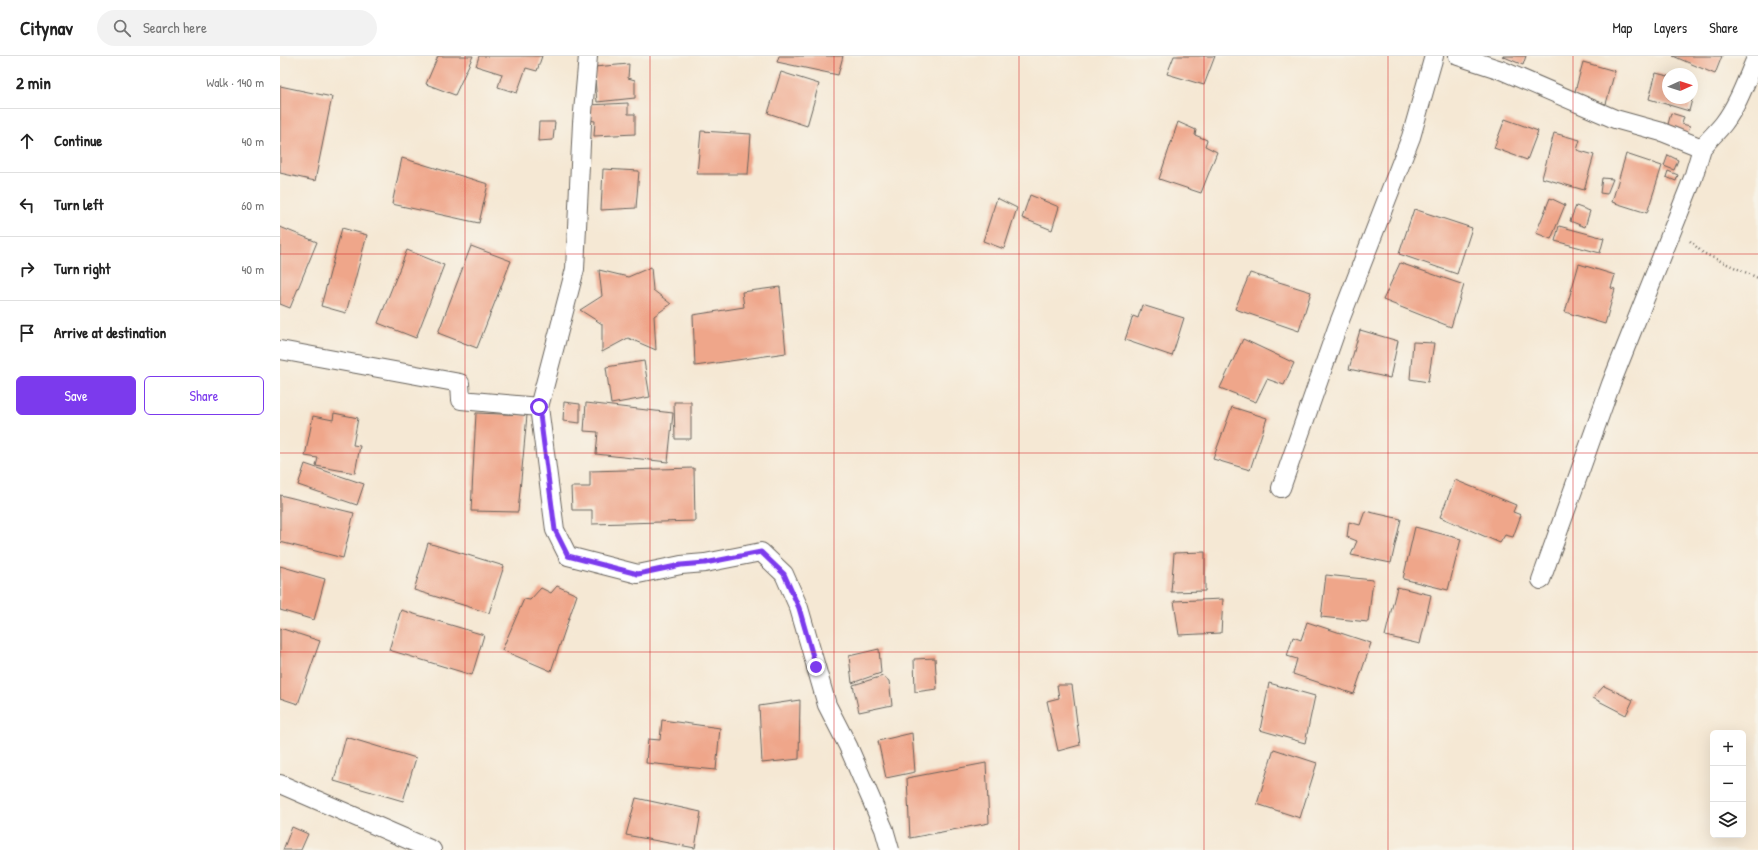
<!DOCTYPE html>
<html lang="en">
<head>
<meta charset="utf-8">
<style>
	body { margin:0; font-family:"Patrick Hand",sans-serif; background:#f2f2f2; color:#222 }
	.controls { position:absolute; right:12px; bottom:12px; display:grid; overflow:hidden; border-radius:6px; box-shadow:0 4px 16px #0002 }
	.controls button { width:36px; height:36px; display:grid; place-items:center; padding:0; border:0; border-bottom:1px solid #e0e0e0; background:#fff; color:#222; font:20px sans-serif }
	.compass { position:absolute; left:1382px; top:12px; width:36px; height:36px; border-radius:50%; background:#fff; box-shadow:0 4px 16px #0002; rotate:87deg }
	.stop { position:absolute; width:12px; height:12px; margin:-9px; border:3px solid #7c3aed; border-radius:50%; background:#fff }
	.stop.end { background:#7c3aed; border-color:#fff; box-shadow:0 1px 4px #0008 }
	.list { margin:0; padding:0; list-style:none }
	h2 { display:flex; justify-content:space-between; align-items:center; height:52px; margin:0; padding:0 16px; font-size:17px }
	h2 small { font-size:13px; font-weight:400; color:#767676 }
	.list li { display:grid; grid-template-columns:26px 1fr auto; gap:12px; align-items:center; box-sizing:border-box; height:64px; padding:0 16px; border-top:1px solid #e0e0e0 }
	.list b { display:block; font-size:15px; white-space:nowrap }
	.list em { font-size:13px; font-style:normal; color:#767676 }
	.actions { display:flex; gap:8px; padding:12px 16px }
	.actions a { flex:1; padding:9px 0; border:1px solid #7c3aed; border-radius:6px; text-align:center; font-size:14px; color:#7c3aed }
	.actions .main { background:#7c3aed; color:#fff }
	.icon { flex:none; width:22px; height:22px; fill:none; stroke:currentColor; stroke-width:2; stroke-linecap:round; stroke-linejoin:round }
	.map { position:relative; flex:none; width:1478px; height:794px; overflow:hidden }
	header { display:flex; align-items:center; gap:24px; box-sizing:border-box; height:56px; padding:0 20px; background:#fff; border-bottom:1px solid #e0e0e0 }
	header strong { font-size:19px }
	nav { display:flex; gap:22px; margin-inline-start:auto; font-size:14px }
	.search { width:280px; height:36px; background:#f2f2f2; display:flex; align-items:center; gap:10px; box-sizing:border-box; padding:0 14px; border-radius:22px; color:#767676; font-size:15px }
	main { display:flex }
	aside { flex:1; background:#fff }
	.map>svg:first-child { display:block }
	.building { fill:#efa68a }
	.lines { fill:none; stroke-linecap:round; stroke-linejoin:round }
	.street-casing { stroke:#68635c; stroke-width:20 }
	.path { stroke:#68635c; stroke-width:2.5; stroke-dasharray:1 3; stroke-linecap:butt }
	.street { stroke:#fff; stroke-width:18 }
	.route { stroke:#7c3aed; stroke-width:5 }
	.grid { fill:none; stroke:#d62828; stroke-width:1; stroke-opacity:0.55 }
</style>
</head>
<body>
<header>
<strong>Citynav</strong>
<div class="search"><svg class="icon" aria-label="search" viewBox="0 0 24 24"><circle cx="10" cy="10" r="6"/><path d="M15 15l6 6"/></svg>Search here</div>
<nav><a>Map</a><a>Layers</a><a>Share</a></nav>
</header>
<main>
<aside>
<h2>2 min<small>Walk · 140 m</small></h2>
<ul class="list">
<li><svg class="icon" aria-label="ahead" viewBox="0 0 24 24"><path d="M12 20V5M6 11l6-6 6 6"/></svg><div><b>Continue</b></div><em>40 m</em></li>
<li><svg class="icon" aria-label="left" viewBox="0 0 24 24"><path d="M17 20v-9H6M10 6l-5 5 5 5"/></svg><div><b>Turn left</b></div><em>60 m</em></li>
<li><svg class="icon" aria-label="right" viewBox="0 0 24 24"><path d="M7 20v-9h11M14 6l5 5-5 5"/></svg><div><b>Turn right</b></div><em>40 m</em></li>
<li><svg class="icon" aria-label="arrive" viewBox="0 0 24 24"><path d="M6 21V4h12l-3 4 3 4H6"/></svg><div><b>Arrive at destination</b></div></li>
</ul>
<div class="actions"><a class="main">Save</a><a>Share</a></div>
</aside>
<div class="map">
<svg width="1478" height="794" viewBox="0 0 1478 794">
	<rect width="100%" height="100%" fill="#f7f3e8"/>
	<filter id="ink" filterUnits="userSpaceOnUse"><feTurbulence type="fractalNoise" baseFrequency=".025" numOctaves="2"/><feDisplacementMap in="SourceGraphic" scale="8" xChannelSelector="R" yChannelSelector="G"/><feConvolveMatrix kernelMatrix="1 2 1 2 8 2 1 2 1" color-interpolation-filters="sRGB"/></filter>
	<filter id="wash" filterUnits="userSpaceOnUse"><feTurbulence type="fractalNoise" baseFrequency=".012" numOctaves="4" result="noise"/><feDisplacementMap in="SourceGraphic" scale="16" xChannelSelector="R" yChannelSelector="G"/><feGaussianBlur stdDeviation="0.9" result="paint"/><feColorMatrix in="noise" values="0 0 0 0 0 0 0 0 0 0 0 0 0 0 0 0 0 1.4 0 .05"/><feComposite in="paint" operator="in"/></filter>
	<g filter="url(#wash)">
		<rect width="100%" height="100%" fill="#f5e8d4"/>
		<g id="blocks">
			<path class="building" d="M158 0H193L175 39 146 28Z
				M199 0H262L257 15 246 12 237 37 218 31 222 18 196 10Z
				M499 0H563L558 19 497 6Z
				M894 0H935L924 29 887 18Z
				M1222 0H1246L1243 9Z
				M1393 0H1442L1435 18Z
				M1303 6 1335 15 1326 48 1294 39Z
				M349 8 348 22 355 24V42L317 46 314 11Z
				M501 16 539 28 527 70 488 57Z
				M1376 17 1388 20V42H1412V27L1416 28 1409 55 1369 43Z
				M0 30 52 41 35 125 0 117Z
				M348 47V58H355V78L314 80 315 65 308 64 309 49Z
				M1391 57 1404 61 1402 68 1410 70 1407 78 1387 72Z
				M1225 63 1258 75 1247 104 1214 92Z
				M259 66H275L273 84 258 85Z
				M898 66 916 74 915 79 927 84 925 90 937 96 921 137 879 123Z
				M421 75 471 78 468 118H417Z
				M1274 77 1300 84 1297 94 1314 99 1304 134 1262 122Z
				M1346 98 1382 110 1367 157 1332 146Z
				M1388 99 1398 104 1394 114 1384 110Z
				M122 102 208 128 199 167 112 148Z
				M323 113 359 115 356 152 321 154Z
				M1388 115 1398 119 1396 125 1386 121Z
				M1322 122 1333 123 1327 138 1320 137Z
				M750 139 779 151 772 174 742 162Z
				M717 142 737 152 724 193 703 185Z
				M1270 142 1285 149 1271 183 1256 177Z
				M1296 150 1310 155 1305 171 1290 165Z
				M1134 153 1192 172 1177 218 1119 198Z
				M1279 170 1324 182 1320 197 1275 185Z
				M0 171 37 186 10 252 0 248Z
				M62 172 87 179 66 257 41 250Z
				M191 190 231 205 197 292 158 277Z
				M127 194 164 209 136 282 98 267Z
				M1120 207 1184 229 1171 271 1103 244Z
				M1299 208 1335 219 1331 232 1335 233 1325 268 1285 256Z
				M371 211 373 234 391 248 374 260 376 294 348 282 322 296V268L300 254 322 240 319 214 348 221Z
				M970 217 1031 236 1019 275 955 253Z
				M500 231 506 297 415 310 413 259 464 251 462 236Z
				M862 249 904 262 892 300 845 284 853 260 858 262Z
				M1080 274 1118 285 1110 322 1069 313Z
				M963 283 1014 307 1004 329 987 323 976 346 940 332Z
				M1133 286 1154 287 1148 326 1130 323Z
				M364 305 370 341 331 348 326 311Z
				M284 346 300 348V367L283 365Z
				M394 346H411V383H395Z
				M306 347 393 357 388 406 316 398 318 376 304 375Z
				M952 351 987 362 970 414 933 403Z
				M54 357 78 362 73 389 80 390 75 417 36 410 38 402 25 400 33 360 53 364Z
				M196 357 247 359 238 456 191 455Z
				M25 408 84 428 77 449 18 429Z
				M414 412 415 465 312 468V454H292L291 431H310V415Z
				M1175 424 1236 449 1233 456 1241 459 1233 481 1225 479 1220 487 1160 461Z
				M0 439 74 457 63 502 0 486Z
				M1085 455 1121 463 1111 507 1071 499 1077 485 1067 481 1069 466 1080 469Z
				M1135 471 1181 483 1168 534 1123 523Z
				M148 487 224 510 209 557 134 534Z
				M925 496V535L891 536 894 497Z
				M0 510 45 523 34 564 0 554Z
				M1046 519 1093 524 1088 566 1041 561Z
				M277 530 297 539 271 615 222 594 244 543 250 544 261 532 271 537Z
				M1117 531 1151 539 1140 588 1105 580Z
				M943 543 941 577 899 579 894 545Z
				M121 554 204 579 192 619 109 594Z
				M1027 566 1091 587 1074 638 1013 618 1017 603 1007 600 1013 581 1021 584Z
				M0 572 40 585 18 648 0 642Z
				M599 593 601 617 572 627 569 600Z
				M655 602 657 633 635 636 634 603Z
				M603 620 609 625 612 649 579 656 573 629Z
				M989 627 1035 640 1025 687 980 674Z
				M777 629H792L800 689 778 695 767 645 779 642Z
				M1324 630 1353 644 1346 659 1313 642Z
				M520 644 519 703 482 707 479 650Z
				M382 664 440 672 436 714 366 707 368 683 380 684Z
				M632 677 635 716 606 722 598 685Z
				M66 681 136 702 123 745 54 725Z
				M994 693 1037 707 1020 762 977 748Z
				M706 707 709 767 630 782 627 722Z
				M356 742 421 756 415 792 346 779Z
				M12 771 28 778 21 794H3Z"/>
		</g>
	</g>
	<g filter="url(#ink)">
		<use href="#blocks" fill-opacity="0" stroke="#68635c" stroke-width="1"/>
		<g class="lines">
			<g class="street-casing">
				<path id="street" d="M308 0 302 67 295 213 259 351 275 474 288 500 358 518 401 509 425 507 481 496 504 518 519 552 547 649 568 690 604 773 610 794
					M1178 0 1221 14 1335 63 1382 76 1422 92C1429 83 1438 75 1444 67 1459 47 1467 22 1477 0
					M0 294 180 327 181 344 259 351
					M1001 432 1057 272 1131 81 1154 0
					M1261 524 1331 328 1413 122 1422 92
					M0 728 152 794"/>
			</g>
			<path class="path" d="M1410 185 1423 197 1478 222"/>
			<use href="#street" class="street"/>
		</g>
	</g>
	<g class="lines" filter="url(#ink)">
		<path class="route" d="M259 351 275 474 288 500 358 518 401 509 425 507 481 496 504 518 519 552 536 611"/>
	</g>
	<path class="grid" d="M185 0V794M370 0V794M554 0V794M739 0V794M924 0V794M1108 0V794M1293 0V794M0 198H1478M0 397H1478M0 596H1478"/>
</svg>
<div class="controls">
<button>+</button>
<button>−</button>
<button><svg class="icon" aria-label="layers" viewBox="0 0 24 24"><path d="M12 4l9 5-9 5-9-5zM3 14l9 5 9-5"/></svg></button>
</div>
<svg class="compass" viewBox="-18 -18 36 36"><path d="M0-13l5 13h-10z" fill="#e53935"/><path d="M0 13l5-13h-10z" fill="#767676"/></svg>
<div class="stop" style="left:259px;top:351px"></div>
<div class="stop end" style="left:536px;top:611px"></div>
</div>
</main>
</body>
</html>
